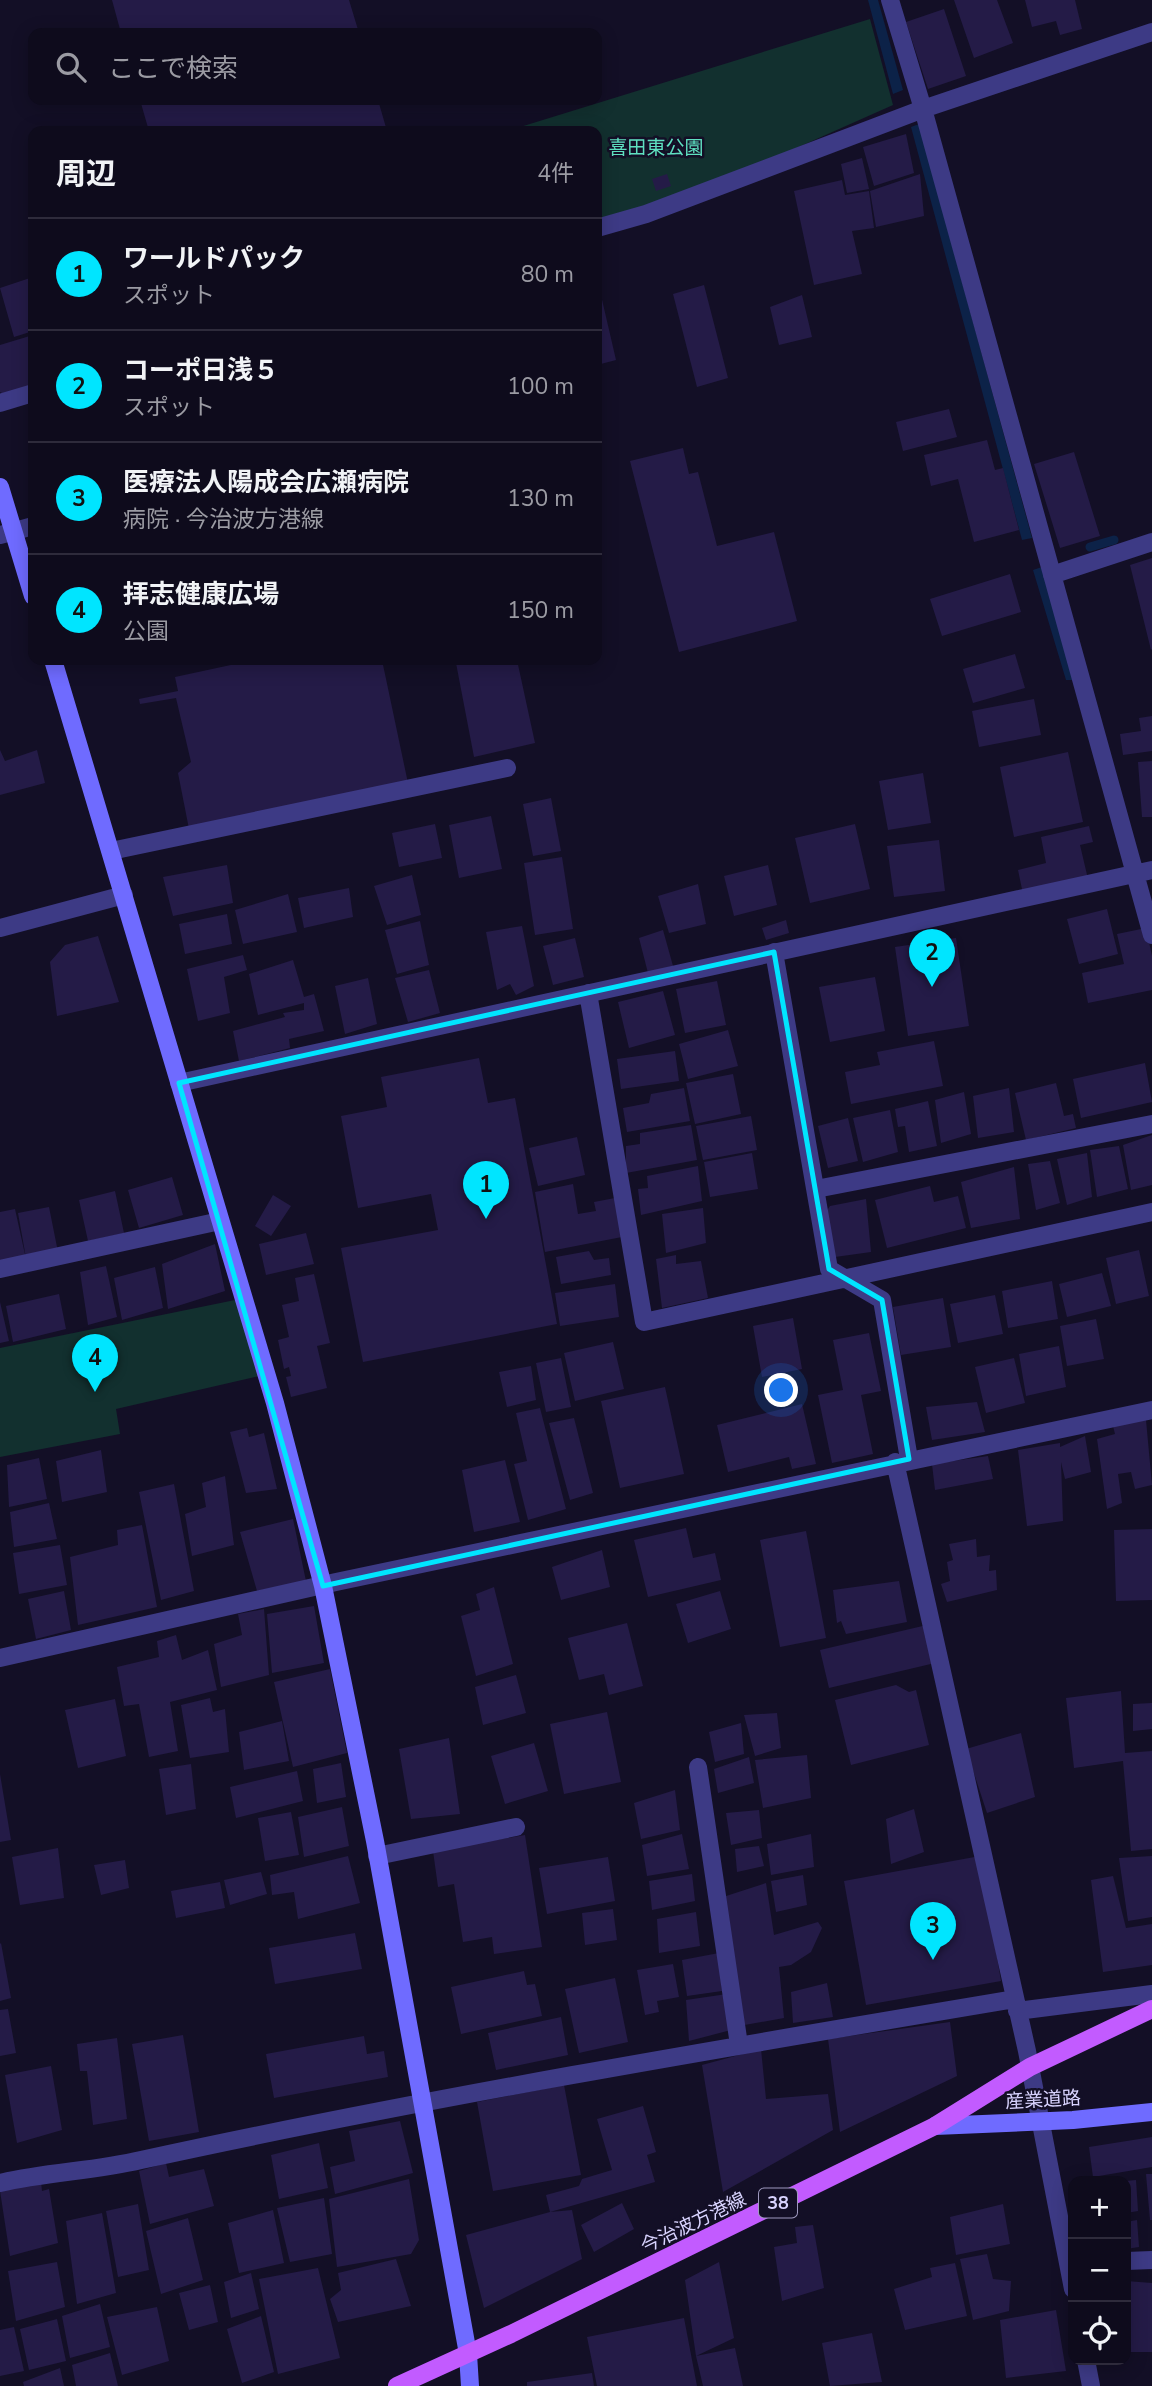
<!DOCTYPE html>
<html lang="ja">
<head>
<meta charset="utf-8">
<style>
	body { margin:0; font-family:"Nunito Sans","Noto Sans JP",sans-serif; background:#171425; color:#f1f3f6 }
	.controls { position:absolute; right:21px; bottom:21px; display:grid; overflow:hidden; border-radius:14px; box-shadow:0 4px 18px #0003 }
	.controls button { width:63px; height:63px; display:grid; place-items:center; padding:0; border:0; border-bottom:2px solid #2e2b3b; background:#0e0b1c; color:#f1f3f6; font:35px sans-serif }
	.you { position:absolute; left:782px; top:1391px; width:24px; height:24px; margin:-18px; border:5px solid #fff; border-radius:50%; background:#1a73e8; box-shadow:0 0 0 10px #1a73e833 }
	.badge { display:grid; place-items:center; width:46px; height:46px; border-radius:50%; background:#00e5ff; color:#111; font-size:23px; font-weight:700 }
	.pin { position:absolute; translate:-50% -58px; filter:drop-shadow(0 2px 4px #0008) }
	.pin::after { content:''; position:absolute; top:37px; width:24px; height:21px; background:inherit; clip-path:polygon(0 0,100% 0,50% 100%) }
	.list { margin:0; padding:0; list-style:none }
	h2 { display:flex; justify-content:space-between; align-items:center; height:91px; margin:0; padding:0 28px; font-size:30px }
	h2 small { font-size:23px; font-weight:400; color:#9b9ba3 }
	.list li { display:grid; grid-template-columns:46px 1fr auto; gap:21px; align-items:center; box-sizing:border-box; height:112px; padding:0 28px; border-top:2px solid #2e2b3b }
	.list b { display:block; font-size:26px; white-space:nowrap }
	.list p { margin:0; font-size:23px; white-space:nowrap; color:#9b9ba3 }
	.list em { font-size:23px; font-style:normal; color:#9b9ba3 }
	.icon { flex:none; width:38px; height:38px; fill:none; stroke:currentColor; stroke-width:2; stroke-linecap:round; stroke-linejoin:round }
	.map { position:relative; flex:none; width:1152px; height:2386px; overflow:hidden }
	.search { position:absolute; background:#0e0b1c; box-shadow:0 4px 18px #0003; left:28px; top:28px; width:574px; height:77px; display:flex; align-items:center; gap:18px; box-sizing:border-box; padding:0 24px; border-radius:14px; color:#9b9ba3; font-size:26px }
	.panel { position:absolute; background:#0e0b1c; box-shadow:0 4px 18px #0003; left:28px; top:126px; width:574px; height:539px; border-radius:14px }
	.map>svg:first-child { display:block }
	.green { fill:#12302f }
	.water { fill:#0c2248 }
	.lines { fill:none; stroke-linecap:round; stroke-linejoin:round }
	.stream { stroke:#0c2248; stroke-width:9 }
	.building { fill:#241b47 }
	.street { stroke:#3d3a85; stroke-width:18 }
	.secondary { stroke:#6f6bff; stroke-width:18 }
	.primary { stroke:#c25bff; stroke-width:18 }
	.marked { fill:none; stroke:#00e5ff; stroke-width:5; stroke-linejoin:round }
	.labels { text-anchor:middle; stroke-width:5; stroke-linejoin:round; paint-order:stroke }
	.shield { fill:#130f26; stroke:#9e99be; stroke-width:2 }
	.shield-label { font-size:18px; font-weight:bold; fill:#d9d4ff }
	.park-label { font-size:19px; fill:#5fe0c0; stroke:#130f26 }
	.street-label { font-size:19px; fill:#d9d4ff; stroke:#130f26 }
</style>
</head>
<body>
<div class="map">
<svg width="1152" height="2386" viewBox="0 0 1152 2386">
	<rect width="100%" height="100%" fill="#130f26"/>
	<path class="green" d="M870 19 893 105 659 209 597 227V131H507Z
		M240 1299 264 1375 116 1409 120 1434 0 1457V1348Z"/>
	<path class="water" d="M868 0H878L903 90 893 94Z
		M919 124 1032 538 1022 540 911 127Z
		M1042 567 1074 680H1066L1033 570Z"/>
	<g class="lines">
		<path class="stream" d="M1090 547 1114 540"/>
	</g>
	<path class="building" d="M112 0H349L359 33H121Z
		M954 0H997L1013 43 974 58Z
		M1025 0H1075L1082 29 1060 35 1056 21 1032 27Z
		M944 9 966 76 928 89 906 22Z
		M140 100H378L387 131H149Z
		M906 134 914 173 874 186 863 147Z
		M862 158 869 189 847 193 841 164Z
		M667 174 671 186 656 191 652 179Z
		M920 174 924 216 876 227 870 191Z
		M842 180 845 195 869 191 874 228 852 231 862 274 814 285 794 191Z
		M33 277V331L14 337 0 288Z
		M597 278 616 360 597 365Z
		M704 285 728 378 697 387 673 294Z
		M802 295 812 337 779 345 770 307Z
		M33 335V386L5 395 0 392V345Z
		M949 409 957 437 903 451 896 422Z
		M987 440 995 470 1003 468 1019 530 974 542 958 479 931 486 924 455Z
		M683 448 689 474 698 472 717 546 774 532 797 621 679 652 630 461Z
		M1074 452 1100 536 1060 548 1034 464Z
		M1152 558V649L1151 650 1130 565Z
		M1010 574 1021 612 942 636 930 599Z
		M1015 654 1025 688 973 703 963 669Z
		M254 660H382L409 788 190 834 178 773 191 762 176 698 140 704 139 699 178 691 175 677Z
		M474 660H517L535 743 474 757 456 663Z
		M1034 699 1041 735 979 747 972 711Z
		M1152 716V751L1123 755 1120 734 1141 731 1139 718Z
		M0 750 5 761 37 750 45 783 0 795Z
		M1068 752 1083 822 1014 837 1000 767Z
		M1152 761V817H1142L1138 762Z
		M923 773 931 823 888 830 879 781Z
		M551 798 561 851 533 856 523 804Z
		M491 816 502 869 459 878 449 825Z
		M435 824 442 858 399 867 392 833Z
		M855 824 870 889 810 903 795 838Z
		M1089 826 1093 842 1080 845 1088 879 1023 894 1018 870 1046 863 1041 837Z
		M939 840 945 891 894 897 887 846Z
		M562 857 573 929 535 935 524 863Z
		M227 865 233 903 173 916 163 877Z
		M768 865 777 905 734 916 724 876Z
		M412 875 421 915 387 925 374 886Z
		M698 884 706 924 669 933 658 896Z
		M349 888 353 917 304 928 298 898Z
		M288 894 297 932 243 944 235 910Z
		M1107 909 1118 954 1079 964 1067 919Z
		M227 914 232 944 185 954 179 924Z
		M786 920 789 933 766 940 762 928Z
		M420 921 429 965 397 974 385 930Z
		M522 926 534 986 516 995 510 984 497 990 486 932Z
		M1146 928 1152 956V990L1088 1003 1082 973 1124 964 1117 934Z
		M663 930 673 966 648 973 639 938Z
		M98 936 119 1002 57 1016 50 962 65 945Z
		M575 938 584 977 553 985 543 946Z
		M956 938 969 1026 908 1036 895 947Z
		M243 955 247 970 224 977 230 1013 198 1021 187 969Z
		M293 960 304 997 314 994 324 1031 289 1039 290 1048 239 1061 233 1031 285 1017 283 1013 304 1010V1003L258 1015 249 974Z
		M429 970 440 1013 408 1022 395 978Z
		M875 977 885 1031 830 1042 819 987Z
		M368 978 377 1024 345 1034 335 986Z
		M717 981 726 1025 685 1033 676 989Z
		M663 991 675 1035 629 1048 618 1002Z
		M728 1030 738 1066 688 1079 679 1044Z
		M934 1041 943 1086 851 1104 845 1072 880 1065 877 1052Z
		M675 1051 679 1081 621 1089 617 1059Z
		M479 1058 488 1103 515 1098 557 1324 363 1362 341 1248 438 1230 431 1194 358 1208 341 1116 387 1107 381 1077Z
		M1145 1063 1152 1102 1081 1118 1073 1079Z
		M733 1074 741 1114 695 1124 686 1083Z
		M1056 1083 1064 1116 1073 1114 1076 1128 1026 1140 1015 1093Z
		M684 1088 690 1121 627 1132 623 1108 649 1103 651 1094Z
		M1009 1088 1014 1132 978 1138 973 1096Z
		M964 1092 971 1134 941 1143 935 1100Z
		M928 1101 937 1146 909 1152 905 1126 898 1127 895 1109Z
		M890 1110 898 1152 863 1162 853 1118Z
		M751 1116 757 1150 703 1160 696 1126Z
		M848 1118 858 1161 828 1168 818 1126Z
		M691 1125 697 1160 626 1173V1146L640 1144V1133Z
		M1152 1135V1185L1131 1190 1123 1145Z
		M577 1137 585 1175 538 1186 529 1148Z
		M1119 1146 1128 1189 1097 1197 1090 1150Z
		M752 1153 758 1189 710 1197 704 1162Z
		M1087 1153 1092 1197 1067 1205 1057 1159Z
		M1050 1161 1060 1203 1036 1210 1028 1164Z
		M698 1166 702 1201 641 1215 638 1189 648 1188 647 1176Z
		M1014 1167 1020 1219 971 1228 961 1182Z
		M172 1177 183 1215 139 1228 128 1190Z
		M573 1184 578 1214 596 1211 594 1202 615 1198 622 1237 545 1252 535 1192Z
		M930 1186 934 1202 958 1196 966 1228 887 1248 875 1200Z
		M115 1191 124 1233 88 1241 79 1200Z
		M273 1195 291 1206 271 1236 255 1226Z
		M866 1199 871 1252 835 1257 826 1212 830 1206Z
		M49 1207 58 1252 26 1258 18 1213Z
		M703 1208 706 1243 666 1253 662 1214Z
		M15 1209 26 1259 0 1265V1212Z
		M306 1233 314 1264 266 1275 259 1244Z
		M215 1244 225 1291 168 1309 162 1264Z
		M1139 1250 1149 1296 1116 1304 1106 1258Z
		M589 1251 594 1260 609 1258 611 1275 561 1284 556 1257Z
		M676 1255V1264L701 1261 708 1298 662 1308 656 1259Z
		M106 1266 117 1317 88 1325 80 1272Z
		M155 1267 163 1308 122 1320 114 1278Z
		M1102 1273 1111 1306 1067 1317 1059 1284Z
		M314 1274 330 1343 317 1346 327 1388 291 1397 286 1377 291 1376 289 1367 284 1369 278 1340 289 1337 282 1305 299 1301 295 1278Z
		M1052 1281 1058 1319 1008 1328 1002 1291Z
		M615 1284 619 1317 560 1326 555 1293Z
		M59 1294 66 1329 13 1342 6 1306Z
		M995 1295 1003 1334 958 1343 950 1304Z
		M943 1298 951 1347 901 1355 893 1307Z
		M0 1302 9 1341 0 1343Z
		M793 1318 802 1369 762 1377 753 1326Z
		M1096 1319 1104 1359 1067 1366 1060 1326Z
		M869 1333 881 1391 861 1395 873 1454 832 1463 818 1395 843 1390 833 1340Z
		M613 1342 624 1389 575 1401 564 1353Z
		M1059 1346 1066 1387 1026 1396 1019 1354Z
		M561 1358 571 1407 546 1412 536 1363Z
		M1014 1358 1025 1403 986 1413 975 1367Z
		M531 1366 536 1400 507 1407 499 1372Z
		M665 1387 684 1474 620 1488 601 1401Z
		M977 1402 985 1432 932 1440 926 1407Z
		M802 1404 816 1464 792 1469 789 1457 728 1472 717 1425Z
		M540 1408 566 1509 528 1520 514 1464 527 1461 516 1413Z
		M574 1418 593 1493 570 1500 549 1423Z
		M1146 1420 1152 1485 1135 1489 1131 1472 1118 1474 1122 1503 1107 1509 1097 1439 1115 1434 1113 1426Z
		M247 1428 249 1437 264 1433 277 1489 246 1493 230 1432Z
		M1085 1436 1091 1472 1065 1479 1061 1462 1063 1521 1027 1526 1018 1450 1060 1443V1447Z
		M101 1450 107 1492 62 1502 56 1461Z
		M988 1456 993 1479 935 1490 932 1464Z
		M39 1458 47 1499 9 1507 7 1465Z
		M505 1460 520 1522 474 1532 462 1470Z
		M225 1476 234 1545 192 1556 185 1514 206 1507 202 1483Z
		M174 1484 194 1591 161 1600 139 1492Z
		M49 1503 57 1539 14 1547 10 1512Z
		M293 1519 306 1581 257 1591 240 1532Z
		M142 1525 157 1607 78 1625 70 1557 118 1545 117 1530Z
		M686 1528 693 1558 715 1553 721 1580 648 1597 634 1540Z
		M1152 1529V1600L1116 1601 1114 1530Z
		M806 1531 826 1638 780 1647 760 1540Z
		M976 1539 977 1557 990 1555 989 1571 996 1570 997 1590 947 1602 941 1584 950 1581 947 1562 953 1560 949 1544Z
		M60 1545 67 1585 19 1594 13 1553Z
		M602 1550 610 1587 561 1600 552 1567Z
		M899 1581 907 1622 846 1634 841 1621 837 1623 833 1590Z
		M494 1587 513 1664 476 1676 461 1616 480 1610 476 1594Z
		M64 1591 71 1630 36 1639 28 1599Z
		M720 1591 731 1629 688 1643 676 1604Z
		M314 1606 324 1663 272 1673 267 1614Z
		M264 1609 269 1675 221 1687 214 1644 242 1635 238 1614Z
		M627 1623 643 1686 609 1695 604 1674 579 1680 568 1638Z
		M927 1625 935 1663 829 1688 820 1650Z
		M176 1635 182 1660 208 1650 217 1690 170 1702 178 1751 149 1757 139 1704 124 1706 117 1667 159 1657 157 1641Z
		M330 1669 347 1753 293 1767 274 1682Z
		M516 1675 526 1713 483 1725 475 1687Z
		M896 1685 909 1692 916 1690 929 1745 851 1765 835 1700Z
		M1121 1691 1125 1753 1152 1751V1849L1131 1851 1123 1761 1074 1768 1066 1698Z
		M210 1698 213 1712 225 1709 229 1752 190 1758 181 1705Z
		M115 1699 126 1756 78 1768 65 1710Z
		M1152 1703V1729L1133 1731V1704Z
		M607 1712 621 1782 564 1794 550 1724Z
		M777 1713 781 1748 755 1756 744 1715Z
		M282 1721 289 1761 244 1770 239 1732Z
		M741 1723 744 1754 715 1762 709 1732Z
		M1021 1733 1035 1797 987 1813 966 1749Z
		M449 1738 460 1814 411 1819 399 1749Z
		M534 1743 548 1791 505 1804 491 1756Z
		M807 1755 811 1798 763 1808 755 1760Z
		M749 1757 754 1783 718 1793 714 1769Z
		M341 1763 346 1797 317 1803 313 1769Z
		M191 1764 196 1809 166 1815 159 1769Z
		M297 1771 303 1801 236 1818 230 1787Z
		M0 1774 11 1840 0 1842Z
		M675 1790 680 1830 641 1839 634 1803Z
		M342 1807 349 1846 304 1857 298 1817Z
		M914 1809 924 1852 891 1864 886 1819Z
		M759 1810 762 1838 731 1845 726 1813Z
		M291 1812 299 1855 265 1861 258 1818Z
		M682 1834 689 1869 647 1876 642 1845Z
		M811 1834 814 1867 771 1875 767 1844Z
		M525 1835 542 1947 494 1954 492 1937 463 1942 454 1884 438 1887 433 1851Z
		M759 1846 764 1866 737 1872 735 1849Z
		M58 1848 64 1898 20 1905 12 1857Z
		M348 1856 360 1903 298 1919 294 1892 272 1895 270 1875Z
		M980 1856 1001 1981 866 2005 844 1881Z
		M1152 1856V1917L1128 1921 1119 1858Z
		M608 1857 615 1901 547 1914 539 1868Z
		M125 1860 129 1888 101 1895 94 1865Z
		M261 1872 267 1894 230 1905 224 1880Z
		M692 1874 695 1901 652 1910 649 1881Z
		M803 1875 807 1905 776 1912 771 1881Z
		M1113 1876 1126 1928 1152 1924V1965L1103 1972 1091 1880Z
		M220 1882 225 1908 176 1918 171 1891Z
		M766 1883 774 1935 818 1922 822 1928 811 1952 791 1965 779 1967 784 2018 739 2026 723 1897Z
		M613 1909 617 1940 585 1945 582 1913Z
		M696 1912 700 1946 659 1953 657 1919Z
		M355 1933 362 1969 275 1984 269 1948Z
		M1 1943 11 1998 0 2001V1944Z
		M719 1953 722 1991 687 1996 682 1960Z
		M673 1964 679 1997 657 2001 659 2012 645 2015 637 1970Z
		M524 1971 527 1985 535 1984 542 2016 461 2034 451 1987Z
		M615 1978 628 2042 579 2053 565 1989Z
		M827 1983 833 2017 793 2023 791 1992Z
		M727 1994 731 2030 689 2041 686 2000Z
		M8 2009 16 2053 0 2056V2010Z
		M561 2017 568 2055 496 2070 488 2033Z
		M950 2022 957 2076 840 2132 828 2039Z
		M183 2035 199 2132 149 2141 132 2044Z
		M364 2036 367 2054 384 2051 388 2077 274 2098 266 2054Z
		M117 2038 127 2119 93 2125 87 2071H80L77 2044Z
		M761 2049 766 2099 828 2094 833 2130 723 2192 702 2065Z
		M51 2066 62 2130 17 2143 5 2075Z
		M564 2085 581 2175 493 2191 477 2102Z
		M643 2106 656 2152 647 2155 655 2182 550 2212 546 2195 579 2186 582 2179 612 2170 597 2119Z
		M400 2121 413 2173 335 2194 330 2167 355 2161 349 2131Z
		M1152 2137V2167L1093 2177 1089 2147Z
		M319 2143 328 2188 279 2199 271 2155Z
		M166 2163 169 2177 204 2169 214 2206 150 2224 139 2171Z
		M1146 2174H1152V2220H1150Z
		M409 2179 419 2240 411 2254 337 2267 329 2199Z
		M1136 2180 1138 2211 1126 2213V2181Z
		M41 2182 42 2191 49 2189 58 2243 10 2256 0 2191Z
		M324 2198 332 2254 290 2262 277 2208Z
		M622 2203 634 2229 594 2252 581 2225Z
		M138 2204 149 2270 118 2277 106 2211Z
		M1003 2204 1010 2244 956 2255 950 2217Z
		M273 2210 284 2263 239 2273 228 2223Z
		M572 2210 582 2259 484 2308 466 2235 550 2212Z
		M102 2213 116 2293 77 2304 66 2221Z
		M188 2218 203 2280 161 2294 146 2231Z
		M1137 2220 1139 2247 1126 2249V2222Z
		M813 2225 824 2288 782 2301 774 2247 797 2243 795 2227Z
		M987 2254 993 2279 1011 2281 1009 2311 973 2320 960 2259Z
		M396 2259 411 2306 338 2322 330 2299 341 2290 338 2273Z
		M57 2262 65 2307 16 2321 8 2271Z
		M719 2262 734 2338 696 2356 735 2348 743 2386H703L696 2356 685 2280Z
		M955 2263 967 2316 905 2330 894 2289 932 2277 930 2268Z
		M318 2268 340 2358 278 2374 259 2279Z
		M251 2273 259 2309 231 2318 224 2282Z
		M1126 2281 1152 2283V2352H1126Z
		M210 2285 218 2322 189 2330 179 2293Z
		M100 2304 110 2347 70 2358 62 2316Z
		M157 2307 169 2361 122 2375 107 2317Z
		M1056 2310 1066 2371 1006 2378 1000 2320Z
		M261 2316 274 2372 242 2383 227 2329Z
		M684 2318 697 2386H597L587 2337Z
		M57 2319 66 2361 29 2370 20 2329Z
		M14 2327 24 2371 0 2376V2330Z
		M872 2333 882 2382 830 2386 822 2343Z
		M110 2353 118 2386H76L72 2365Z
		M60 2368 64 2386H24L23 2382Z
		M592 2373 594 2386H527V2382Z"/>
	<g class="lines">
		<path class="street" d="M890 0 923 109 1152 935
			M597 228 646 214 923 109 1152 32
			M0 403 33 393
			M0 535 33 526
			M1052 575 1152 542
			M111 851 507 768
			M0 928 124 895
			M774 952 829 1269 882 1300 909 1459
			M588 993 644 1322 1152 1212
			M179 1083 1152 870
			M816 1189 1152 1124
			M0 1269 220 1221
			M895 1462 1027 2051 1073 2289
			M0 1658 336 1582 1152 1410
			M698 1767 739 2045
			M377 1856 516 1827
			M1017 2011 1152 1994
			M0 2183C46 2172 95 2171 141 2160 430 2097 723 2048 1015 1999
			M1126 2261 1152 2260
			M1086 2360 1091 2386"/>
		<path class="secondary" d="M0 487 33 596
			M53 660 275 1403 323 1586 375 1841 468 2354 470 2386
			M935 2126 1073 2120 1152 2112"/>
		<path class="primary" d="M397 2386 511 2334 935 2126 1030 2067 1152 2009"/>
	</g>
	<path class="marked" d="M774 952 829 1269 882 1300 909 1459 323 1586 179 1083Z"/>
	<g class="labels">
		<rect class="shield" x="759" y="2188.5" width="38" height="29" rx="5"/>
		<g class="shield-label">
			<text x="778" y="2209">38</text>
		</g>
		<g class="park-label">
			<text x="656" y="154">喜田東公園</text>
		</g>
		<g class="street-label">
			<text transform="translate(1043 2099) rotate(-3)" y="7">産業道路</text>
			<text transform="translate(693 2222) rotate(-26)" y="7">今治波方港線</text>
		</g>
	</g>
</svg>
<div class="controls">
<button>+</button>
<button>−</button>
<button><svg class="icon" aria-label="locate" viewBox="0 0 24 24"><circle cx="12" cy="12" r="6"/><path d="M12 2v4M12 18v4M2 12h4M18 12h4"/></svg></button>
</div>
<div class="you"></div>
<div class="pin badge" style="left:486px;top:1219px">1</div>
<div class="pin badge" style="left:932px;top:987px">2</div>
<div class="pin badge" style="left:933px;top:1960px">3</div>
<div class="pin badge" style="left:95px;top:1392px">4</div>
<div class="search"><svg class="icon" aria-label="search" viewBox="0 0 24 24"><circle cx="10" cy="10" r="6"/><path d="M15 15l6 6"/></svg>ここで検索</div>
<section class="panel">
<h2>周辺<small>4件</small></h2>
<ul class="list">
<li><span class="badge">1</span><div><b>ワールドパック</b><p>スポット</p></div><em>80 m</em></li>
<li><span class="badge">2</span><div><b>コーポ日浅５</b><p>スポット</p></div><em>100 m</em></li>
<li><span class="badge">3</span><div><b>医療法人陽成会広瀬病院</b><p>病院 · 今治波方港線</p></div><em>130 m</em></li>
<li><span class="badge">4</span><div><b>拝志健康広場</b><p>公園</p></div><em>150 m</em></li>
</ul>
</section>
</div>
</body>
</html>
